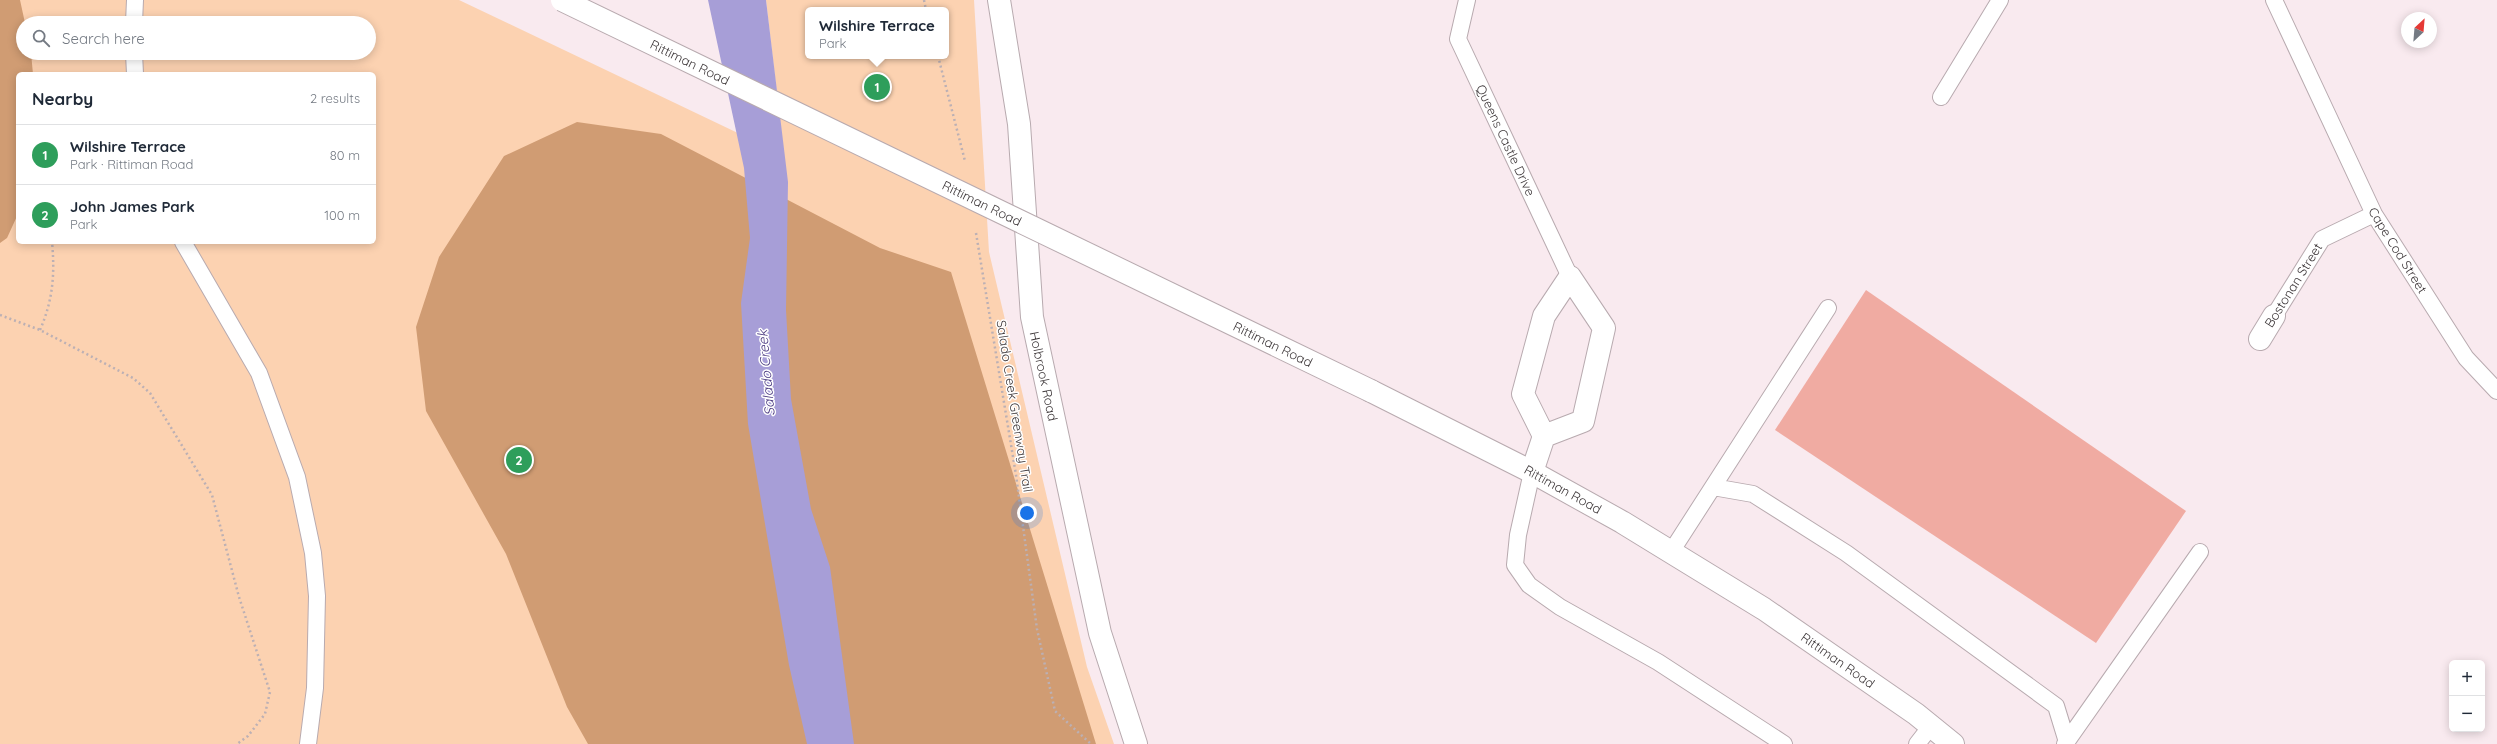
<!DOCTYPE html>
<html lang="en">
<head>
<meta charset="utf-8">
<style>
	body { margin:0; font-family:Quicksand,sans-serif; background:#f6f6f7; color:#1f2937 }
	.controls { position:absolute; right:12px; bottom:12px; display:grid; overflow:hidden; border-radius:6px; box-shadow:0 2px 10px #0003 }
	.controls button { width:36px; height:36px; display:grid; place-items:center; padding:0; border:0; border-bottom:1px solid #e0e1e3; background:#fff; color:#1f2937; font:20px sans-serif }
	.compass { position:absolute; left:2401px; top:12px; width:36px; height:36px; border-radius:50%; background:#fff; box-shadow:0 2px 10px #0003; rotate:26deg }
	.you { position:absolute; left:1027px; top:513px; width:14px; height:14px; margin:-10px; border:3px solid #fff; border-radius:50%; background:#1a73e8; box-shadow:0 0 0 6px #1a73e833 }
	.badge { display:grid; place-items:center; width:26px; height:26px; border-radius:50%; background:#227649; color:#fff; font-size:13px; font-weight:700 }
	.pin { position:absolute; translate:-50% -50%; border:2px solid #fff; box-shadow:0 1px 4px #0006 }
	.popup { position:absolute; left:805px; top:7px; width:144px; height:52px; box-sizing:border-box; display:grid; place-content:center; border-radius:6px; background:#fff; filter:drop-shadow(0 1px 3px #0005); font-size:13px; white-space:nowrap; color:#747a83 }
	.popup b { font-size:15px; color:#1f2937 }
	.popup::after { content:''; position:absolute; left:50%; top:100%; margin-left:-8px; border:8px solid transparent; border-top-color:#fff }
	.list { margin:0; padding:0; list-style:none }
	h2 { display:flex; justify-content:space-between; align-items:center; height:52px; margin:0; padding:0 16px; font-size:17px }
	h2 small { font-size:13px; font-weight:400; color:#747a83 }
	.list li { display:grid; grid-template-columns:26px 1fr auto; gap:12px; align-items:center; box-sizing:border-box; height:60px; padding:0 16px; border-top:1px solid #e0e1e3 }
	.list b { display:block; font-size:15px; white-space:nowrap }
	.list p { margin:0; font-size:13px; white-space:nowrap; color:#747a83 }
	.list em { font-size:13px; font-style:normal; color:#747a83 }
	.icon { flex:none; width:22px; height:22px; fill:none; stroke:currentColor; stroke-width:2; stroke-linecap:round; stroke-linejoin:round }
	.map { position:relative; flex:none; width:2497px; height:744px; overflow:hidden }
	.search { position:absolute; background:#fff; box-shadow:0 2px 10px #0003; left:16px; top:16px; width:360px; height:44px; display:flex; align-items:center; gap:10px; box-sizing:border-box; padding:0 14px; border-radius:22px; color:#747a83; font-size:15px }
	.panel { position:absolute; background:#fff; box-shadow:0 2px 10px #0003; left:16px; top:72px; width:360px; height:172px; border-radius:6px }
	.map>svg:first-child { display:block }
	.green { fill:#fcd2b1; fill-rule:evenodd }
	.forest { fill:#d09c73 }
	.water { fill:#a79ed7 }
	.building { fill:#f0aba2 }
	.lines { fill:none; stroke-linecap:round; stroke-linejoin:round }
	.service-casing { stroke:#b8aaaf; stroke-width:18 }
	.minor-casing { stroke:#b8aaaf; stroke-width:24 }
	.tertiary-casing { stroke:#b8aaaf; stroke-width:24 }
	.secondary-casing { stroke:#b8aaaf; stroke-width:24 }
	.path { stroke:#bcb0b4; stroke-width:2.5; stroke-dasharray:2 3; stroke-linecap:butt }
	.service { stroke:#fff; stroke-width:16 }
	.minor { stroke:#fff; stroke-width:22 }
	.tertiary { stroke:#fff; stroke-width:22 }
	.secondary { stroke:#fff; stroke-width:22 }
	.secondary-bridge-casing { stroke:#b8aaaf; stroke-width:24; stroke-linecap:butt }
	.secondary-bridge { stroke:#fff; stroke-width:22 }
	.labels { text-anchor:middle; stroke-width:3; stroke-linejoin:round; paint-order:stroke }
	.street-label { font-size:13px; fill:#3e383a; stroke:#fff }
	.water-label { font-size:14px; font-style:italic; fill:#4d3c82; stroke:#fff }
</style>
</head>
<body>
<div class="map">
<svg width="2497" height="744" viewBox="0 0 2497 744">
	<rect width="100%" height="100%" fill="#f9eaef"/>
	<path class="green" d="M0 0H459L784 155 766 0H974L989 252 1087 667 1114 744H0ZM808 10H946V56H808ZM23 23H369V53H23ZM18 74H374V242H18Z"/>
	<path class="forest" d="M0 0H20L25 23H23V53H31L33 74H18V214L7 238 0 243Z
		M577 122 661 134 880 248 951 272 1096 744H588L567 707 506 554 426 411 416 327 439 257 504 156Z"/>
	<path class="water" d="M708 0H766L788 182 786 310 791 399 811 509 830 567 854 744H807L789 665 748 424 741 303 750 238 744 168Z"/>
	<path class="building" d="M1866 290 2186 511 2096 643 1775 430Z"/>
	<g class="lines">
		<g class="service-casing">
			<path id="service" d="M1467 0 1458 39 1570 277
				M2274 0 2374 214 2466 358 2497 391
				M134 23 135 0
				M134 53 135 74
				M1941 97 2000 0
				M183 242 259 373 297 477 313 553 317 596 315 688 308 744
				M2274 316 2322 239 2374 214
				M1532 472 1518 535 1515 565 1529 585 1560 607 1658 662 1784 744
				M1713 487 1753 494 1846 553 2056 706 2067 742
				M1671 552 1828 308
				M1917 744 1931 726
				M2065 744 2200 552"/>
		</g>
		<g class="minor-casing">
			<path id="minor" d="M2260 339 2274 316
				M1532 472 1544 436 1523 394 1544 316 1570 277 1604 328 1583 421 1544 436"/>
		</g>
		<g class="tertiary-casing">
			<path id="tertiary" d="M999 0 1019 124 1032 317 1100 633 1136 744"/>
		</g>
		<g class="secondary-casing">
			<path id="secondary" d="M1371 391 1532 472 1622 522 1764 609 1916 714 1953 744"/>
		</g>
		<path class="path" d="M924 0 926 10
			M938 56 965 161
			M976 233 1016 475 1037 629 1055 711 1091 744
			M0 315 40 330 133 378 150 393 212 495 239 597 270 692 265 714 248 736 237 744
			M40 330C53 300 55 274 52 242"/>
		<use href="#service" class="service"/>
		<use href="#minor" class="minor"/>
		<use href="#tertiary" class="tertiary"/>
		<use href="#secondary" class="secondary"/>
		<g class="secondary-bridge-casing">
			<path id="secondary-bridge" d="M562 0 1371 391"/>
		</g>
		<use href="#secondary-bridge" class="secondary-bridge"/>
	</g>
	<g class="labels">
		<g class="street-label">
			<text transform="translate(690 62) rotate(26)" y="5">Rittiman Road</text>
			<text transform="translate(1506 140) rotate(65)" y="5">Queens Castle Drive</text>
			<text transform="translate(982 203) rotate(26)" y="5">Rittiman Road</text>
			<text transform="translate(2398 250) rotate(58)" y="5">Cape Cod Street</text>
			<text transform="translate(2293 285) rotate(-58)" y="5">Bostonan Street</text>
			<text transform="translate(1273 344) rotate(26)" y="5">Rittiman Road</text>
			<text transform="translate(1044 376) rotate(78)" y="5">Holbrook Road</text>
			<text transform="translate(1015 406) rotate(81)" y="5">Salado Creek Greenway Trail</text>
			<text transform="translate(1563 489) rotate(29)" y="5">Rittiman Road</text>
			<text transform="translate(1838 660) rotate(35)" y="5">Rittiman Road</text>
		</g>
		<g class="water-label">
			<text transform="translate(766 373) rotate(-95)" y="5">Salado Creek</text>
		</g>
	</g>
</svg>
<div class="controls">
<button>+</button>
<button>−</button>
</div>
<svg class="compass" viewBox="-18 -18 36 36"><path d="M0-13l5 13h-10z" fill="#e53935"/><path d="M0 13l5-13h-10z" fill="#747a83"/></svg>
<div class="you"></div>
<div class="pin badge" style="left:877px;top:87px;background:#2e9e5b">1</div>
<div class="popup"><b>Wilshire Terrace</b>Park</div>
<div class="pin badge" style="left:519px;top:460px;background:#2e9e5b">2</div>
<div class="search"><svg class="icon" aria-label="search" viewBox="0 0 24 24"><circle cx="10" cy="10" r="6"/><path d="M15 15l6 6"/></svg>Search here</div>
<section class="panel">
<h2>Nearby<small>2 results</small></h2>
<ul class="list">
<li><span class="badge" style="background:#2e9e5b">1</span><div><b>Wilshire Terrace</b><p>Park · Rittiman Road</p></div><em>80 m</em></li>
<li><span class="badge" style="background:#2e9e5b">2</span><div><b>John James Park</b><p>Park</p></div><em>100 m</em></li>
</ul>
</section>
</div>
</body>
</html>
